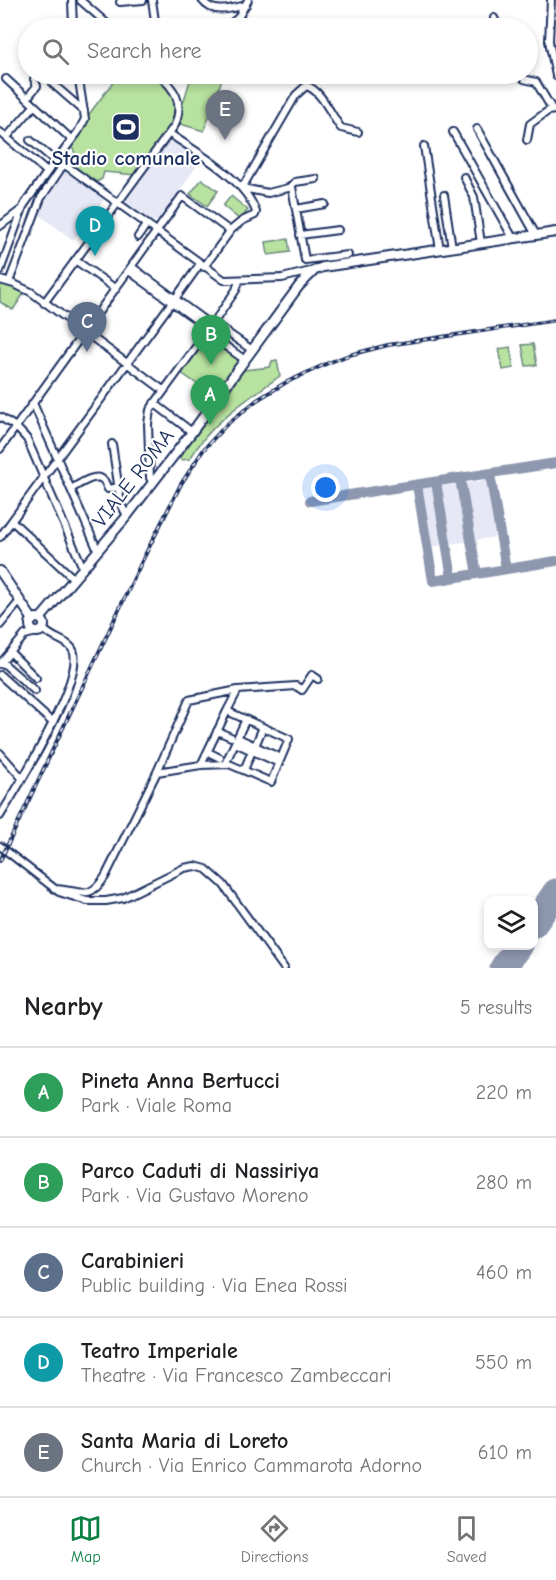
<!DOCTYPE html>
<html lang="en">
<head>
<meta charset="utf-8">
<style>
	body { margin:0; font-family:"Comic Neue",sans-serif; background:#f6f6f6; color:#202124 }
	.controls { position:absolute; right:18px; bottom:18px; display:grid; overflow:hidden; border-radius:12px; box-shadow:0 3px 9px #0003 }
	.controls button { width:54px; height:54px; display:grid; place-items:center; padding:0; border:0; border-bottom:2px solid #e0e0e0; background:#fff; color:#202124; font:30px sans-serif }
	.you { position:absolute; left:326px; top:488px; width:21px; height:21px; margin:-15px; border:4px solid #fff; border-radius:50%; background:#1a73e8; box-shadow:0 0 0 9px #1a73e833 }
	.badge { display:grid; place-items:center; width:39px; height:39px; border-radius:50%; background:#0b8043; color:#fff; font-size:20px; font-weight:700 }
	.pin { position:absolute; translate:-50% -50px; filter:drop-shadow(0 2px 3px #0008) }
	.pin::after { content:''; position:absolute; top:32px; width:21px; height:18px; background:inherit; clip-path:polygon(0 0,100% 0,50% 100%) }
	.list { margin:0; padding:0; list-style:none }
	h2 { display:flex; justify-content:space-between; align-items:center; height:78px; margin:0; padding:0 24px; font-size:26px }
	h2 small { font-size:20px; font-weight:400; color:#757577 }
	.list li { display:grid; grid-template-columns:39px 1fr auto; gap:18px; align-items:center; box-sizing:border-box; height:90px; padding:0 24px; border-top:2px solid #e0e0e0 }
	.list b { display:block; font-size:22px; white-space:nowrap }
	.list p { margin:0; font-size:20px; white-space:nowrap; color:#757577 }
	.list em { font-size:20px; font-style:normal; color:#757577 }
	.icon { flex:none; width:33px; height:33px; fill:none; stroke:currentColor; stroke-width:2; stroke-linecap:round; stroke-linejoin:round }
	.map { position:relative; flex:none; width:556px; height:968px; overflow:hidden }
	.search { position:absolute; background:#fff; box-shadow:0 3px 9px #0003; left:18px; right:18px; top:18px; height:66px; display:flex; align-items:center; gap:15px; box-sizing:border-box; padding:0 21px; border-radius:33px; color:#757577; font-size:22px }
	.sheet { height:528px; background:#fff }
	nav { display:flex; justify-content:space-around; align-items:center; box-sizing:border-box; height:84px; border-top:2px solid #e0e0e0; background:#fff; font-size:16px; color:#757577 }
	nav a { display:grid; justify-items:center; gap:3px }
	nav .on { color:#0b8043 }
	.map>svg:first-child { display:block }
	.built { fill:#e6e8f6 }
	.green { fill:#b8e29f; stroke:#6a887e; stroke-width:1.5 }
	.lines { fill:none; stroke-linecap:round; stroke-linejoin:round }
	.taxiway { stroke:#8d97ae; stroke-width:10 }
	.runway { stroke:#8d97ae; stroke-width:27 }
	.minor-casing { stroke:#1b2f5e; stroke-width:10 }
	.major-casing { stroke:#1b2f5e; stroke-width:12 }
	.minor { stroke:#fff; stroke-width:6 }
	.major { stroke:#fff; stroke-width:8 }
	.rail-casing { stroke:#1b2f5e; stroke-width:4 }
	.rail { stroke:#fff; stroke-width:1.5; stroke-dasharray:4.5; stroke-linecap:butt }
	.labels { text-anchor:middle; stroke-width:4.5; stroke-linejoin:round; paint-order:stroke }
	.poi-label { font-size:21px; font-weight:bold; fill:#1b2f5e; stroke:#fff }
	.street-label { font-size:21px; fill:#1b2f5e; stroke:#fff }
</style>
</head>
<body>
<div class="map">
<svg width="556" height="968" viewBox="0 0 556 968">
	<rect width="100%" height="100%" fill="#fff"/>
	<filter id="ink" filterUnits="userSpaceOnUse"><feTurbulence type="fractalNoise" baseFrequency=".0167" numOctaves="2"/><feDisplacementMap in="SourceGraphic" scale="12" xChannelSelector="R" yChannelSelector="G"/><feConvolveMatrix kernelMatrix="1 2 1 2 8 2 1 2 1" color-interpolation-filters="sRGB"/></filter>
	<g filter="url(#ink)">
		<path class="built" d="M169 139 200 161 160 220 150 222 122 202Z
			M65 171 104 200 73 240 37 213Z
			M495 479 503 536 423 548 414 490Z"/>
		<path class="green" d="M123 74H152C154 76 156 79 158 81 164 86 171 88 175 97 183 120 149 157 136 175L104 172 102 179 96 182 68 161 75 153 73 149 70 148 67 153 66 152 87 117 117 77 119 79Z
			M192 74H215L223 76 204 131 177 123Z
			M202 179 218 191 207 206 190 194Z
			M231 196 248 210 240 220 223 206Z
			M288 239 290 252 268 255 266 242Z
			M0 284 13 287 24 293 13 310 0 302Z
			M205 337 240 361 214 396 180 372Z
			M533 344 537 365 526 366 522 345Z
			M510 347 514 368 503 370 499 349Z
			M277 360 280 376C247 399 210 423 190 459L181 460 179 458 244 370 270 367 272 361Z"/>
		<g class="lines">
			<path class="taxiway" d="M490 474 506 569
				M460 479 477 574
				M436 482 452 578
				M417 485 433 581 556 561
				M310 501 556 463"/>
			<path class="runway" d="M534 924 556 892
				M503 968 519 945"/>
			<g class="minor-casing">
				<path id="minor" d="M72 0 73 28
					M80 0 112 28
					M152 0 156 28
					M202 0C213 15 230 9 246 5
					M551 0 549 41 556 76
					M120 2 143 0
					M494 18 499 28
					M134 28 157 22
					M225 28 238 18 248 0
					M520 74 524 79 536 82 552 109
					M6 79 72 140
					M53 84 84 111
					M27 98 37 86 34 79
					M477 129 536 235
					M0 132 47 172
					M453 132 513 238
					M170 134C198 153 245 179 256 212L255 215 242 221 231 230 204 267
					M7 137 34 106
					M527 140 530 124 548 111 555 110
					M424 146 440 250
					M59 157 78 132 85 119 78 74
					M61 162 224 280 282 278 315 270
					M464 177 474 197 481 243
					M291 186 295 182 316 179
					M444 195 452 248
					M296 209 325 204
					M0 226 21 210
					M300 235 338 230
					M138 237 146 225
					M348 255 305 260 292 187 268 193 242 188 296 95 306 86C321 89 332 117 341 128L358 132
					M75 260 116 289
					M132 267 209 324 218 326 252 350
					M0 271 24 205 55 161 30 140
					M129 271 209 329 210 335 245 360
					M0 280 14 284 31 292 163 390
					M9 282 41 198 64 164
					M175 299 200 264
					M44 303 175 125C184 102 175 89 158 74
					M212 325 236 290 239 281
					M33 403 98 551
					M154 403 192 432
					M0 417 16 427 27 439 83 568
					M112 444 121 504 127 516
					M0 449 182 196 230 231
					M153 483 150 478 148 424 150 410 209 329
					M71 489C78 485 96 472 103 480 106 482 106 486 108 489L119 487
					M12 521 74 579
					M0 537 172 302
					M0 625 20 601
					M10 652 36 678
					M2 662 35 691
					M0 664 25 635 37 632
					M0 675 52 722
					M238 690 296 686 302 690 312 675 318 679
					M217 731 231 737
					M238 738 281 758
					M235 743 279 763
					M255 746 263 727
					M208 752 220 758
					M0 753 22 778
					M225 764 246 719
					M201 765 227 711
					M244 770 252 751
					M0 816C18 787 81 684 74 653 71 640 50 639 43 628
					M0 846 59 892 87 901H106L123 898 184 868 195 866 206 869 223 884 284 968
					M55 889C80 890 88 902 105 877L157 772 201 765 229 764 271 782 289 739 227 711 238 690 189 700 157 772"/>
			</g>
			<g class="major-casing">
				<path id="major" d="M0 571 33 620
					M30 625a7 7 0 1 1 14 0a7 7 0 1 1-14 0Z
					M40 619 127 516 192 432 299 286 315 270 323 267 556 232"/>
			</g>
			<use href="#minor" class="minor"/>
			<use href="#major" class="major"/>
			<g class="rail-casing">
				<path id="rail" d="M0 861 143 559 181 484 204 449 226 425 257 400 285 383 328 363 349 355 388 345 556 320"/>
			</g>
			<use href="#rail" class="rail"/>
		</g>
	</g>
	<defs>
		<g id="stadium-square" transform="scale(1.5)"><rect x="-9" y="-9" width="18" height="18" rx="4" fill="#1b2f5e" stroke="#fff"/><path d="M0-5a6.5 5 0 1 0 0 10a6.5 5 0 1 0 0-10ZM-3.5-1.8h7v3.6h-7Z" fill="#fff"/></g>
	</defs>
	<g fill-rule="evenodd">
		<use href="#stadium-square" x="126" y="127"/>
	</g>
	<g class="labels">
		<g class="poi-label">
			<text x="126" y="165">Stadio comunale</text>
		</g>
		<g class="street-label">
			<text transform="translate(133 478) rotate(-52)" y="7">VIALE ROMA</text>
		</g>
	</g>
</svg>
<div class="controls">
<button><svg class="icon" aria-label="layers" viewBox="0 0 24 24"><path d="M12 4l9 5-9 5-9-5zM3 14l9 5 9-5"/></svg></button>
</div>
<div class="you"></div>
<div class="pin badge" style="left:210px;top:425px;background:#2e9e5b">A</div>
<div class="pin badge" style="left:211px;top:365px;background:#2e9e5b">B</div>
<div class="pin badge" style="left:87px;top:352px;background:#5c6f8a">C</div>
<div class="pin badge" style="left:95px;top:256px;background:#0f9aa8">D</div>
<div class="pin badge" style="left:225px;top:140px;background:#6b7280">E</div>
<div class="search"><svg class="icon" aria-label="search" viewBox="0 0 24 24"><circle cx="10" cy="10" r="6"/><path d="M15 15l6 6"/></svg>Search here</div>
</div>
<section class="sheet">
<h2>Nearby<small>5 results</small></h2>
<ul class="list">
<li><span class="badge" style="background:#2e9e5b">A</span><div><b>Pineta Anna Bertucci</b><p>Park · Viale Roma</p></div><em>220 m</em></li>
<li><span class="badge" style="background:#2e9e5b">B</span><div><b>Parco Caduti di Nassiriya</b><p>Park · Via Gustavo Moreno</p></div><em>280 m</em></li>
<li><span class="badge" style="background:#5c6f8a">C</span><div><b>Carabinieri</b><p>Public building · Via Enea Rossi</p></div><em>460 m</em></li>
<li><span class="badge" style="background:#0f9aa8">D</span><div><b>Teatro Imperiale</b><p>Theatre · Via Francesco Zambeccari</p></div><em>550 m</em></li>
<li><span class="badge" style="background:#6b7280">E</span><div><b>Santa Maria di Loreto</b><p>Church · Via Enrico Cammarota Adorno</p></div><em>610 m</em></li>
</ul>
</section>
<nav>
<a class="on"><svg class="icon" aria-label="map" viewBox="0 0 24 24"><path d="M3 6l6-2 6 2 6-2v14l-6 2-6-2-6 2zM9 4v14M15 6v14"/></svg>Map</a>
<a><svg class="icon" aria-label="directions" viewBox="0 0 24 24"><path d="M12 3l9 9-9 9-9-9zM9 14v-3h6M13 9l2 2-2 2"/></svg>Directions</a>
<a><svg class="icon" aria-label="saved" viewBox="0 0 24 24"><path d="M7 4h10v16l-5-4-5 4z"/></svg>Saved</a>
</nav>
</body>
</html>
